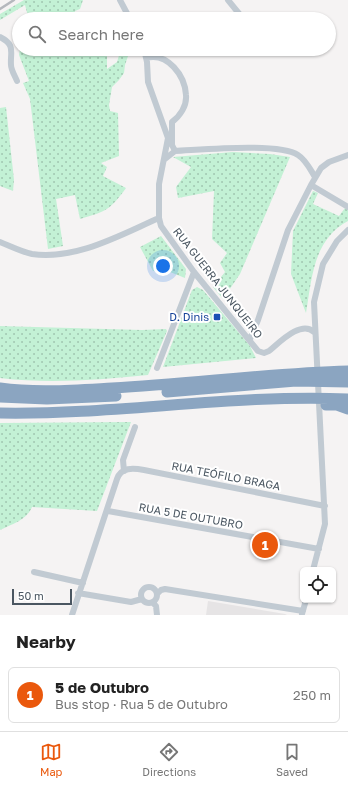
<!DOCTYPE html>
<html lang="en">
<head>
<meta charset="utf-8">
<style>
	body { margin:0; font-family:"Golos Text",sans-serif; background:#f2f2f2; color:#222 }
	.controls { position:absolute; right:12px; bottom:12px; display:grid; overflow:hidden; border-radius:6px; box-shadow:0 1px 3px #0004 }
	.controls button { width:36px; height:36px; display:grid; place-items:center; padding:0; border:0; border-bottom:1px solid #e0e0e0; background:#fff; color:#222; font:20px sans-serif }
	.scale { position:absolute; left:12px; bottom:10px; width:60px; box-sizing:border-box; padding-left:4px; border:2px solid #4a5661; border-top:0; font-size:11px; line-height:14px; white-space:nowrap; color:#4a5661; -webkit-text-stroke:3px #fff; paint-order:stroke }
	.you { position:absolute; left:163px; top:266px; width:14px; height:14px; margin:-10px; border:3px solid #fff; border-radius:50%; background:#1a73e8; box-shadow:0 0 0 6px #1a73e833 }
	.badge { display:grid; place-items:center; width:26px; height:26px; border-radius:50%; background:#ea580c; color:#fff; font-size:13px; font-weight:700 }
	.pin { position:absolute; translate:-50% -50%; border:2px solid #fff; box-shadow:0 1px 4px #0006 }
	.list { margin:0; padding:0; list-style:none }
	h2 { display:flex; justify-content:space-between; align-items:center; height:52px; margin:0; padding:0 16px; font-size:17px }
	h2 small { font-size:13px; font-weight:400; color:#767676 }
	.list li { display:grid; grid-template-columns:26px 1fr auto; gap:12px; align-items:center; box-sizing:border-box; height:56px; margin:0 8px 8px; padding:0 8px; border:1px solid #e0e0e0; border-radius:6px }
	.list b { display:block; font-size:15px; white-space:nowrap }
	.list p { margin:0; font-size:13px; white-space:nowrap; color:#767676 }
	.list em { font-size:13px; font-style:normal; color:#767676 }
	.icon { flex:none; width:22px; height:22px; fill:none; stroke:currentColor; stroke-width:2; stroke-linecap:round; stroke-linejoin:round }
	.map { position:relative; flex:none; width:348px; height:615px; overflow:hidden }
	.search { position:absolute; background:#fff; box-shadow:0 1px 3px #0004; left:12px; right:12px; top:12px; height:44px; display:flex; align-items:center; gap:10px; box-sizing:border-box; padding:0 14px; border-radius:22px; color:#767676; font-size:15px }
	.sheet { height:116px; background:#fff }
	nav { display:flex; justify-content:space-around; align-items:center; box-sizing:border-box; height:56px; border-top:1px solid #e0e0e0; background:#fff; font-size:11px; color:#767676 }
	nav a { display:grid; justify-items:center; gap:2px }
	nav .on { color:#ea580c }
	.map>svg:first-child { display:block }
	.education { fill:#e6e4e5 }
	.grass { fill:url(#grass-dots) }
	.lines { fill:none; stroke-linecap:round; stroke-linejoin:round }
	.street { stroke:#c1cad2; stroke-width:6 }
	.highway { stroke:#8ba5c1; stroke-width:11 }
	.rail { stroke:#b5b8bd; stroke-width:2.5 }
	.transit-dot { fill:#1a4fb4; stroke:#fff; stroke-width:1.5 }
	.labels { text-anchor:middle; stroke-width:4; stroke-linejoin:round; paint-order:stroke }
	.street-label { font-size:11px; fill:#4a5661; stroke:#fff }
	.transit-label { font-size:11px; fill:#164399; stroke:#fff; text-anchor:end }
</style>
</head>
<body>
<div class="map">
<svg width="348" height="615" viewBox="0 0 348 615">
	<defs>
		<pattern id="grass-dots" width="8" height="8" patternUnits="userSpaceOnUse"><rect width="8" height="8" fill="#c3f1d5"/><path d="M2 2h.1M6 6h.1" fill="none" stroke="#a0c6b0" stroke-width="1.8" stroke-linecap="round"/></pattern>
	</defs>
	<rect width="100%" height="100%" fill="#f5f3f3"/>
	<path class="education" d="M208 601 285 614 287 615H206Z"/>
	<path class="grass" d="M24 0H83L80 9 75 11 74 19H24L28 16 25 5 0 20V14Z
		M20 49H107V69L117 62 121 49 130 50 125 65 124 73 119 80 112 87 109 105 110 111 118 113 119 156 101 163 107 167 103 176 126 188C110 210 107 211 80 219L75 195 56 199 63 246 48 249 30 99 23 83 29 81 19 55Z
		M6 107 14 180 13 191 0 186V108Z
		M233 152 270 154 290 157 240 274 223 299 213 287 225 272 220 263 227 253 212 239 214 191 178 198 176 187 191 167 173 157Z
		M313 191 318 193 313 204 339 216 345 208 348 210V221C313 240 312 278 306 313L291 274 293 231Z
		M161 236 186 269 185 278 170 272 153 271 140 247Z
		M197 287 203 290 250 346 256 358 163 367 192 290Z
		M0 326 142 330 166 329 167 331 148 375C98 380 49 384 0 378Z
		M131 422 97 511 32 507C27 520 12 524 0 530V423Z"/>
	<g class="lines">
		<path class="street" d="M120 0 130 19
			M228 0 241 16
			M0 37C16 45 10 52 11 65 11 70 15 76 17 81
			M144 49 147 62 148 82 168 138 159 184V218L161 226 194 272 258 351 264 353 269 351C280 342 301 320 314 332
			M146 58C168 52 185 76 186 95 187 106 180 116 172 122V145L175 151
			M165 159 175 151C199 150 279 142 298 155 306 160 310 169 315 177
			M311 185 348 207
			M0 242C10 246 22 252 32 254 77 260 120 235 159 218
			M250 339 258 320 288 230 311 185 321 168 329 162 348 155
			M157 368 194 272
			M124 471 123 460 135 427
			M108 511 319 549
			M313 570 325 524 314 302 323 264 337 241 348 230
			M34 572 83 583
			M141 595a8 8 0 1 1 16 0a8 8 0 1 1-16 0Z
			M78 593 131 602 142 599
			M157 594 161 590 165 589 303 611
			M153 603 156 606 157 615
			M302 614 306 600
			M72 615 117 479C121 467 133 468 144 470L325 506"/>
		<path class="highway" d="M0 388C36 393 75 390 112 388 191 384 269 373 348 371
			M167 392 296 381 348 382
			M0 397 47 399 116 396
			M326 405H337L348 409
			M0 413C116 415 232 394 348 399"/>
		<path class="rail" d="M0 9 14 0"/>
	</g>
	<rect class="transit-dot" x="213" y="313" width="8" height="8" rx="2"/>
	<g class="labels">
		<g class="street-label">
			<text transform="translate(218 283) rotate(52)" y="4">RUA GUERRA JUNQUEIRO</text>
			<text transform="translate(226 476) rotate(11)" y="4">RUA TEÓFILO BRAGA</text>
			<text transform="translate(191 516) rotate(10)" y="4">RUA 5 DE OUTUBRO</text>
		</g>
		<g class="transit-label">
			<text x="209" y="321">D. Dinis</text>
		</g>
	</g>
</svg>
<div class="controls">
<button><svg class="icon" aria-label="locate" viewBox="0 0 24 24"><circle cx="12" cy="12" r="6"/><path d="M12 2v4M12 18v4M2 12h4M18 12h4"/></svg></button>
</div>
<div class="scale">50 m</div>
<div class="you"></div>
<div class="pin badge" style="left:265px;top:545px">1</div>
<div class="search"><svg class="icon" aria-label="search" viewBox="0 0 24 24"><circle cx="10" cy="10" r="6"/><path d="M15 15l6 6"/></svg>Search here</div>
</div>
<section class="sheet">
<h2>Nearby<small></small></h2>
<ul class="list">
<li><span class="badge">1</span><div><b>5 de Outubro</b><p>Bus stop · Rua 5 de Outubro</p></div><em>250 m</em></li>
</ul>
</section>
<nav>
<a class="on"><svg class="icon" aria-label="map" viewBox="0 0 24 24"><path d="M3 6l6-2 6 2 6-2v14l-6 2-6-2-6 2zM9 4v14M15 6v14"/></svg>Map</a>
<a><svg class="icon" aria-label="directions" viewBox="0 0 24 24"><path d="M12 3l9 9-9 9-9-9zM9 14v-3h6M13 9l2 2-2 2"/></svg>Directions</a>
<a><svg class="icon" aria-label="saved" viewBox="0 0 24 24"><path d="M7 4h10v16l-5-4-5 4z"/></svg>Saved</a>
</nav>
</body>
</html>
